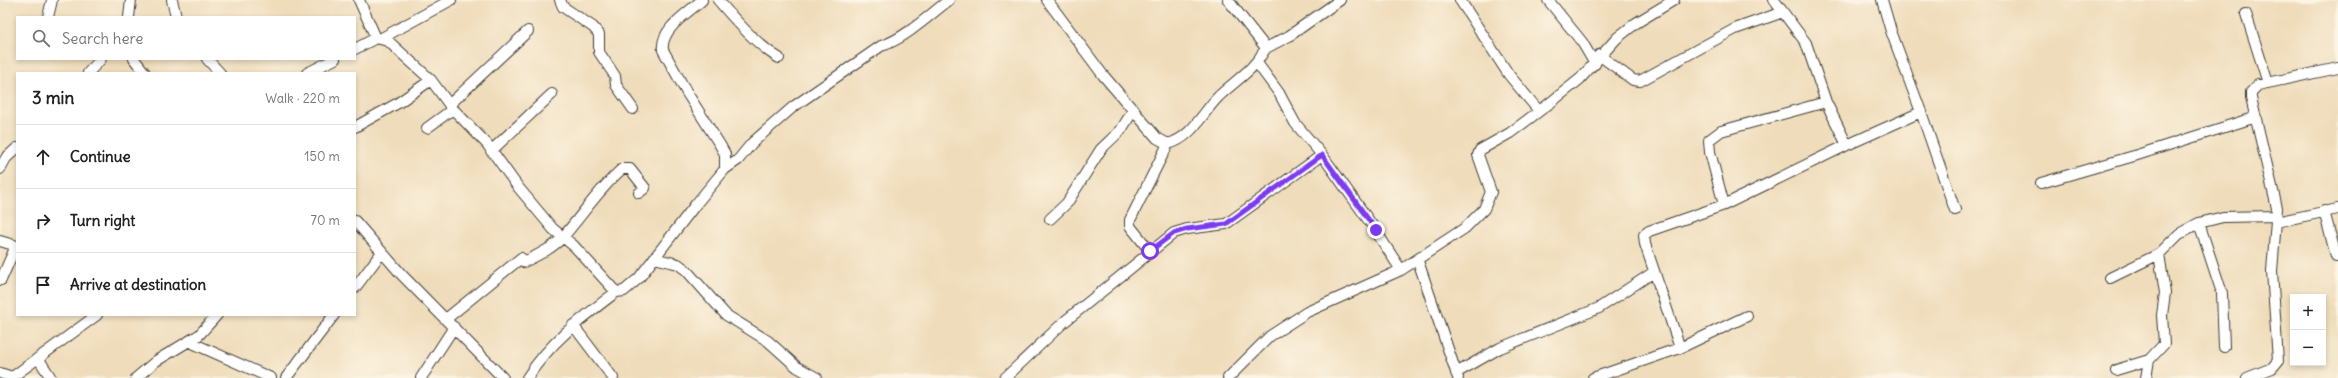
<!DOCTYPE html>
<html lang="en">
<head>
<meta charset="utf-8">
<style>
	body { margin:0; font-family:Delius,sans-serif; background:#f2f2f2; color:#222 }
	.controls { position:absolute; right:12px; bottom:12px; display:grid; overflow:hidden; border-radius:0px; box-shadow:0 2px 6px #0003 }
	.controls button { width:36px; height:36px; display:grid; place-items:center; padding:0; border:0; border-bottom:1px solid #e0e0e0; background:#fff; color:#222; font:20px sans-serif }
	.stop { position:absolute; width:12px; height:12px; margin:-9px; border:3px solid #7c3aed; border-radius:50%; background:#fff }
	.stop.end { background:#7c3aed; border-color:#fff; box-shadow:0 1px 4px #0008 }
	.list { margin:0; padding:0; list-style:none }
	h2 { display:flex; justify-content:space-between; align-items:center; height:52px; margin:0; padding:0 16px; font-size:17px }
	h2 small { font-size:13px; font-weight:400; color:#767676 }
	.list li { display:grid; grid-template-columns:26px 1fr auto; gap:12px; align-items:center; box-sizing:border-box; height:64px; padding:0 16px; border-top:1px solid #e0e0e0 }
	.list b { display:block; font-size:15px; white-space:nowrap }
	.list em { font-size:13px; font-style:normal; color:#767676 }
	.icon { flex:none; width:22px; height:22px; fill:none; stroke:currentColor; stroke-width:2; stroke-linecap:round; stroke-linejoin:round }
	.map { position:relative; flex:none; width:2338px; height:378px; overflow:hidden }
	.search { position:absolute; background:#fff; box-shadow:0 2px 6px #0003; left:16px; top:16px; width:340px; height:44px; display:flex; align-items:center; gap:10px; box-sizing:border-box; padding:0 14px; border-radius:0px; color:#767676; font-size:15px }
	.panel { position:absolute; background:#fff; box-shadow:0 2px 6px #0003; left:16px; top:72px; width:340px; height:244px; border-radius:0px }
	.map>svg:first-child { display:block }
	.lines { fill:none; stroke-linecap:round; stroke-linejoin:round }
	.minor-casing { stroke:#3c3934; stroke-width:12 }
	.minor { stroke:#fff; stroke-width:10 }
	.route { stroke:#7c3aed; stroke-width:5 }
</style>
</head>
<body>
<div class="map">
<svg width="2338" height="378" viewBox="0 0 2338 378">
	<rect width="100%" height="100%" fill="#fcf5e5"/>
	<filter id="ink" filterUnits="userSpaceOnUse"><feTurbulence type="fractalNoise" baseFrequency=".025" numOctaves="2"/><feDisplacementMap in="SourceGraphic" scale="8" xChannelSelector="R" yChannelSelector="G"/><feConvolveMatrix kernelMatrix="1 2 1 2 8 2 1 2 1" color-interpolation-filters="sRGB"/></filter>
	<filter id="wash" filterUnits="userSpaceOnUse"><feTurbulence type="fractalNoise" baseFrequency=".012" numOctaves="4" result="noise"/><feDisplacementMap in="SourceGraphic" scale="16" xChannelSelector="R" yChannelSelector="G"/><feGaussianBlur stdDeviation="0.9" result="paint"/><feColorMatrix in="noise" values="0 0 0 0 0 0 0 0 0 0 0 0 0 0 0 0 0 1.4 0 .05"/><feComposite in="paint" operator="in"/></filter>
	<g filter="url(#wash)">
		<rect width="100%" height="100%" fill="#efdcba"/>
	</g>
	<g filter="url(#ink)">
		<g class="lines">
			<g class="minor-casing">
				<path id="minor" d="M172 0 176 17
					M359 0 376 38 388 41 431 80 451 107 487 144 518 187 553 229 574 246 616 292
					M560 0 563 7 593 27 599 34V52L615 76 616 85 633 109
					M702 0C688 13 660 29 663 50L687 93 720 145 725 154V169
					M718 0C734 19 758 46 779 58
					M1047 0 1103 75 1157 138 1168 144C1192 138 1202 113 1219 96 1238 78 1252 72 1266 48
					M1228 0 1266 48 1289 36 1340 0
					M1460 0 1509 75 1539 111
					M1548 0 1582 42 1595 64
					M1774 0 1806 43 1826 102 1847 145
					M2246 14 2268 83
					M48 17 52 0
					M129 17 131 0
					M380 39 451 0
					M355 49 376 38
					M1599 55 1633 80 1640 81 1735 29 1783 12
					M134 59 145 73
					M207 59 220 73
					M1257 63 1279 93 1295 123 1322 155 1372 225 1401 270
					M88 73 101 59
					M307 73 335 59
					M449 105 528 31
					M1921 112 1955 210
					M355 127 398 103 431 80
					M427 128 453 109
					M491 151 552 94
					M0 169 6 158 17 148
					M2041 183 2134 156 2256 117
					M1724 205 1710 152 1709 140 1721 131 1826 102
					M2324 211 2336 256
					M1050 219 1067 203 1101 149 1121 130 1134 109
					M355 221 401 274 503 378
					M2276 222 2338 209
					M2199 223 2222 293 2224 347
					M0 241 17 246
					M1150 251 1130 226V220L1168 144
					M654 258 678 264 686 270 726 315 768 341 797 367 817 378
					M1418 261 1458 378
					M2110 278 2159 254 2179 234 2199 223 2223 217 2276 216
					M1 280 16 246
					M355 288 382 252
					M446 319 521 258 524 262C538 255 553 248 563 237 583 214 599 189 622 169H630L645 188 639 193
					M573 325 613 378
					M190 342 271 378
					M1680 348 1645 244 1644 235 1649 231 1724 205 1847 145 1921 112 1891 31 1882 0
					M38 358 51 378
					M2116 370 2149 360
					M0 373 12 377
					M1456 373 1500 348 1599 308 1654 272
					M11 378 97 315
					M136 378 156 361 199 335 217 315
					M286 378 334 315
					M421 378 454 327
					M527 378C550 342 582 318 616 292L624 291 639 278 696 204 725 169 738 160 752 143 793 107 881 46C903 40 931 14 949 0
					M1005 378 1064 322 1174 233 1187 229 1226 224 1322 155
					M1228 378 1270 336 1307 312 1401 270 1465 228 1484 209 1491 192 1478 155 1480 150 1510 133 1550 103 1580 79 1617 38 1636 23 1674 0
					M1593 378 1680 348 1747 316
					M2146 378 2149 360 2164 344 2162 315 2165 293 2159 254
					M2247 378 2272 368 2278 361 2272 271 2277 208 2251 98V92L2258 85 2338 68"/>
			</g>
			<use href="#minor" class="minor"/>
		</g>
	</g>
	<g class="lines" filter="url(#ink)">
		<path class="route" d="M1150 251 1174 233 1187 229 1226 224 1322 155 1376 230"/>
	</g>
</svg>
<div class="controls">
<button>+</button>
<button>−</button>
</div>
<div class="stop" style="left:1150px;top:251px"></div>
<div class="stop end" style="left:1376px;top:230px"></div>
<div class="search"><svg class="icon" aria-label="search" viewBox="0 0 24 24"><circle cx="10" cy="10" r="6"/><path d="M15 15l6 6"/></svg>Search here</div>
<section class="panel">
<h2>3 min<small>Walk · 220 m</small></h2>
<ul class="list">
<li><svg class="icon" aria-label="ahead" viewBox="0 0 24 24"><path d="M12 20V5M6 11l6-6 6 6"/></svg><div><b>Continue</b></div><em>150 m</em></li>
<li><svg class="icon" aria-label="right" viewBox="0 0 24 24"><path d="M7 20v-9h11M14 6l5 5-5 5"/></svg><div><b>Turn right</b></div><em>70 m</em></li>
<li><svg class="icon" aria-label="arrive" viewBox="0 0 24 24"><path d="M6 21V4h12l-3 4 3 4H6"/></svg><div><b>Arrive at destination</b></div></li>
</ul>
</section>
</div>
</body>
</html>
